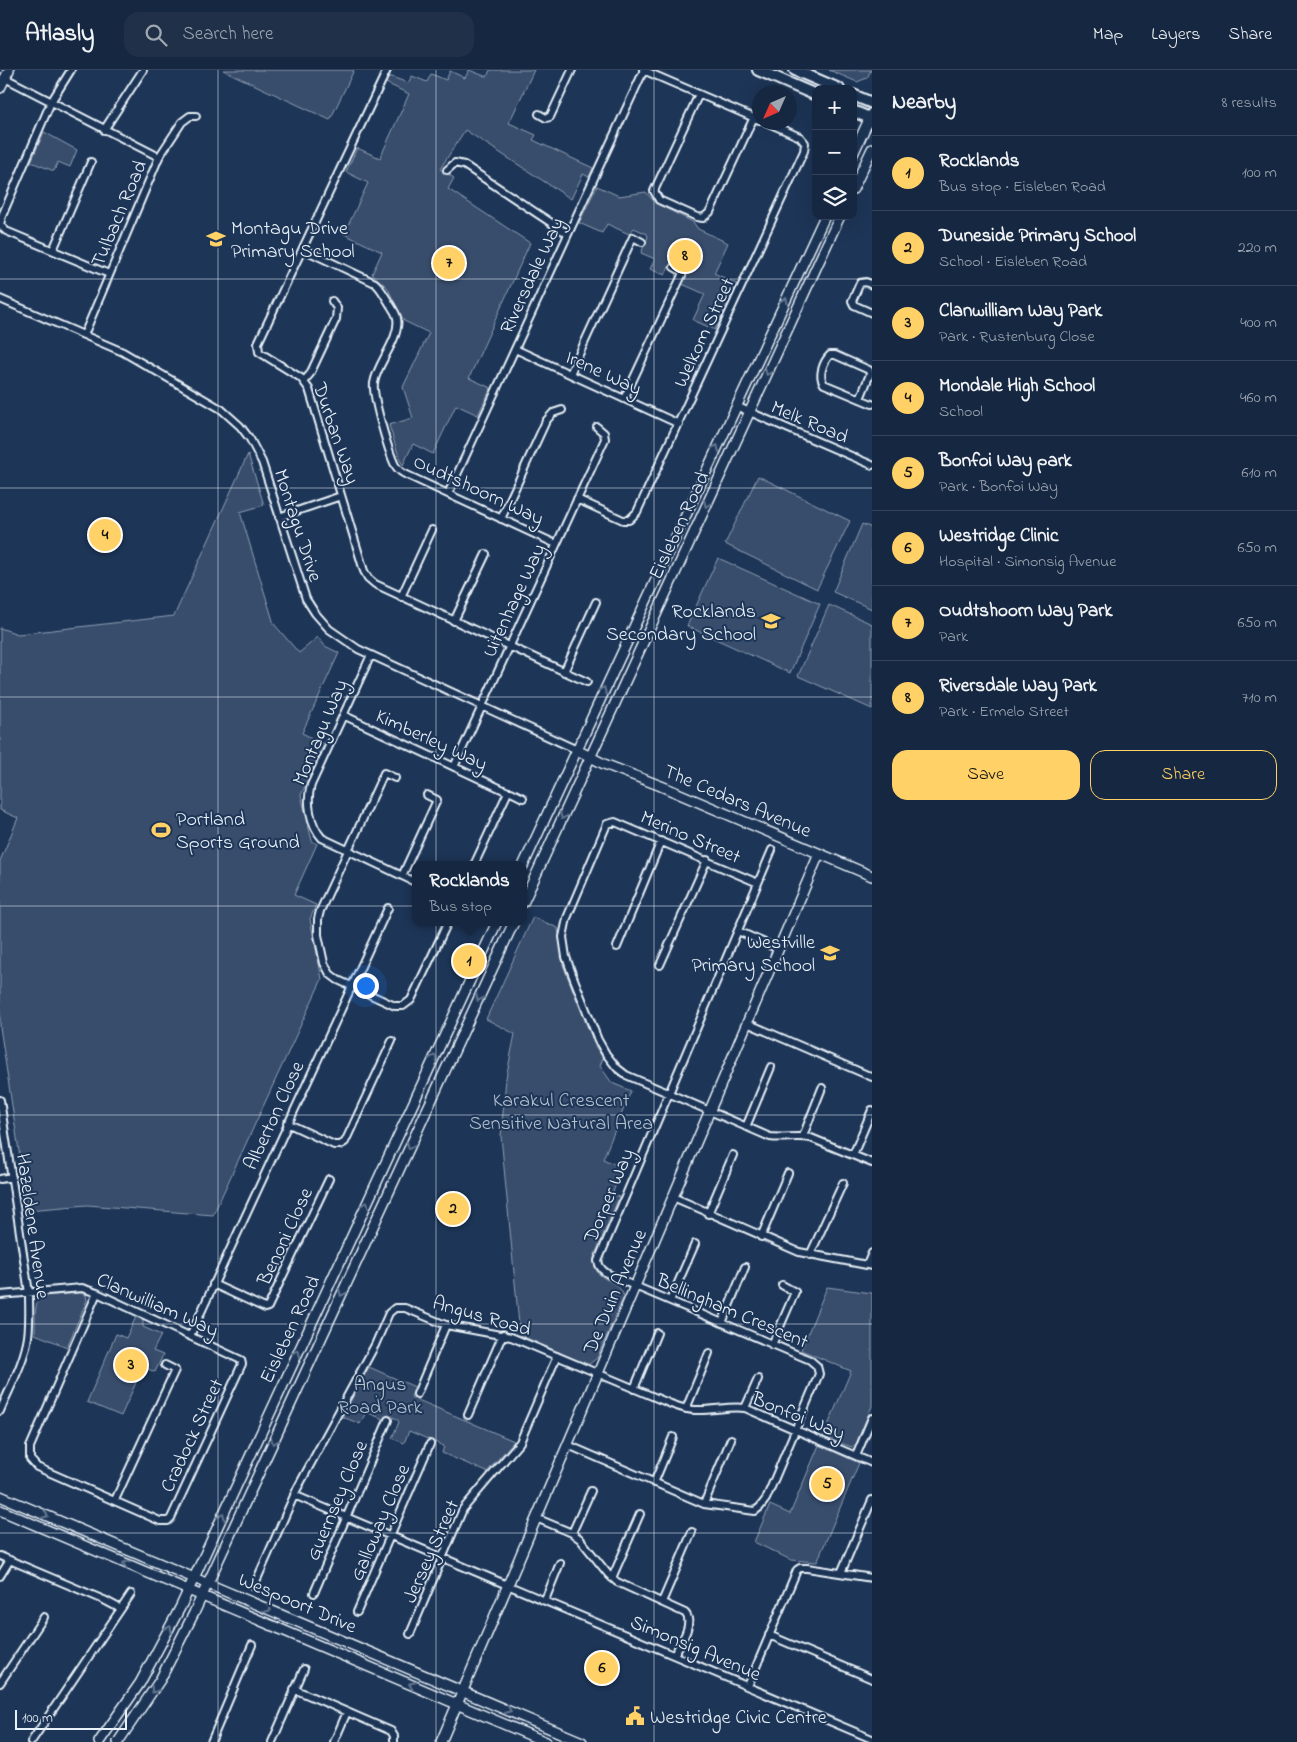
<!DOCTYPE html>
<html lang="en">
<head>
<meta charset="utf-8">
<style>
	body { margin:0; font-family:"Indie Flower",sans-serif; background:#1f3048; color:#f1f3f6 }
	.controls { position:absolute; right:15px; top:15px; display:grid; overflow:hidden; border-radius:10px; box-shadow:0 5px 20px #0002 }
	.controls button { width:45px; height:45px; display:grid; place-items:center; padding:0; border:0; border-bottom:1px solid #35445a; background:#162841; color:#f1f3f6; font:25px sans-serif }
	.compass { position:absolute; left:752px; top:15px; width:45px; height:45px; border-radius:50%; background:#162841; box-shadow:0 5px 20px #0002; rotate:225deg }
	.scale { position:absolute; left:15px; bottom:12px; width:112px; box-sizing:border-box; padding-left:5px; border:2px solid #e8f1f8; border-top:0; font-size:14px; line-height:18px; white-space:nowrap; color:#e8f1f8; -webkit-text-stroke:4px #1d3557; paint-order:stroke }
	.you { position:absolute; left:365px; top:915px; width:18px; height:18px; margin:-12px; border:4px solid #fff; border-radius:50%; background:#1a73e8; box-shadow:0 0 0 8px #1a73e833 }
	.badge { display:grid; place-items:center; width:32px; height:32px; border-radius:50%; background:#ffd166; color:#111; font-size:16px; font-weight:700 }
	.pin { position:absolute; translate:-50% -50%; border:2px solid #fff; box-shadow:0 1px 5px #0006 }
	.popup { position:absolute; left:412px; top:791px; width:115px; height:65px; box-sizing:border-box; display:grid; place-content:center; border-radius:10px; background:#162841; filter:drop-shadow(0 1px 4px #0005); font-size:16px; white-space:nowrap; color:#9ea6b1 }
	.popup b { font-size:19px; color:#f1f3f6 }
	.popup::after { content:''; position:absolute; left:50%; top:100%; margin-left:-10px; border:10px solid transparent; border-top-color:#162841 }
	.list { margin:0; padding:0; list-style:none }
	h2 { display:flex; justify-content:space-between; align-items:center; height:65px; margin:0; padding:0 20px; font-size:21px }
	h2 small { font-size:16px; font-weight:400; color:#9ea6b1 }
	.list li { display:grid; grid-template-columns:32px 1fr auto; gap:15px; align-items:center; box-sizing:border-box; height:75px; padding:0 20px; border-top:1px solid #35445a }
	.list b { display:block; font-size:19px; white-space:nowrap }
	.list p { margin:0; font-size:16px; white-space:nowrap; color:#9ea6b1 }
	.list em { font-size:16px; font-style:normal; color:#9ea6b1 }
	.actions { display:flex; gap:10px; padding:15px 20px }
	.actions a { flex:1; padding:11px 0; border:1px solid #ffd166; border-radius:15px; text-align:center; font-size:18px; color:#ffd166 }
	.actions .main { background:#ffd166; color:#111 }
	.icon { flex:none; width:28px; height:28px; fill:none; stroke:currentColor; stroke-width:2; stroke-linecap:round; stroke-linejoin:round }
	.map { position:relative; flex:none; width:872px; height:1672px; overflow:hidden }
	header { display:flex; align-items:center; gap:30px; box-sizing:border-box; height:70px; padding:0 25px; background:#162841; border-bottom:1px solid #35445a }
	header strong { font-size:24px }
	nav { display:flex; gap:28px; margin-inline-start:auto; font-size:18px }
	.search { width:350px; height:45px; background:#1f3048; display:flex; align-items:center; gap:12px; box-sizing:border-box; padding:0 18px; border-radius:15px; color:#9ea6b1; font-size:19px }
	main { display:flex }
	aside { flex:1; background:#162841 }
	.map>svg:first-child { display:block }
	.green { fill:#374d6c; stroke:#909fb2 }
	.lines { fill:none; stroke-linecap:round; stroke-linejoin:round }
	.street-casing { stroke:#e8f1f8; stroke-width:10 }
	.secondary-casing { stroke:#e8f1f8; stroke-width:12 }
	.primary-casing { stroke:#e8f1f8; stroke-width:14 }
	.street { stroke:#1d3557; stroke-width:6 }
	.secondary { stroke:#1d3557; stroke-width:9 }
	.primary { stroke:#1d3557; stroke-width:10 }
	.oneway { stroke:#64778f }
	.grid { fill:none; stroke:#e8f1f8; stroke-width:1; stroke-opacity:0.55 }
	.labels { text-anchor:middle; stroke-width:4; stroke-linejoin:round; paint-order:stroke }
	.street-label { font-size:20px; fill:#e8f1f8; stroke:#1d3557 }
	.poi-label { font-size:20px; fill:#e8f1f8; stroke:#1d3557; text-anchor:start }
	.park-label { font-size:20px; fill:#b3c0ce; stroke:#1d3557 }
</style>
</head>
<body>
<header>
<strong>Atlasly</strong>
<div class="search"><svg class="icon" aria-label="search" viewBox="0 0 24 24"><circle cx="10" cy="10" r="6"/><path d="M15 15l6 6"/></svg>Search here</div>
<nav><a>Map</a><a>Layers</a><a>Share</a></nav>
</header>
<main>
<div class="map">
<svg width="872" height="1672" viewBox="0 0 872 1672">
	<rect width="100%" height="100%" fill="#1d3557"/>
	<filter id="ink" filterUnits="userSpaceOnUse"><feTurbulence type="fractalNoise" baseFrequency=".02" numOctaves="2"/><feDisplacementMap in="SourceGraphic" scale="10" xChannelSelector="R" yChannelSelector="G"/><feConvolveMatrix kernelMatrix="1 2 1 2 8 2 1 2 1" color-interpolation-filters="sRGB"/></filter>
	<g filter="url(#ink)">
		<path class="green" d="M223 0H354L330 50Z
			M469 0 487 7 490 0H534L509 53 536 65 533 70 593 98 589 107 583 104 571 129 465 60 440 99 454 108 448 119 530 173 469 308 491 318 478 345 456 335 433 384 413 374 403 395 400 390 389 355 413 348 403 317 429 263 404 251 387 217 372 204 382 182 344 164 368 113 346 102 357 78 380 88 409 24 386 13 389 6 408 13 412 6 427 12 431 4 446 10 450 1 465 8Z
			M829 0H871L867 8 857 12Z
			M44 62 77 80 70 97 58 92 54 101 31 92Z
			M597 116 619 126 646 122 655 133 693 152 698 159 728 173 714 203 737 214 715 260 693 250 705 224 682 214 689 198 688 195 673 189 665 205 650 199 655 189 641 183 648 167 647 164 634 158 629 164 607 154 602 163 579 153Z
			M248 384 264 435 240 442 274 554 299 583 318 567 325 576 339 583 302 663 324 674 301 725 312 771 317 774 294 825 316 835 310 849 322 909 213 1145 87 1135 28 1140 0 957V791L18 748 0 740V558L18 564 174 546Z
			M758 406 850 451 817 519 725 474Z
			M862 454 872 458V539L833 522Z
			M718 488 820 534 790 603 687 556Z
			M829 535 872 554V639L798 606Z
			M533 847 558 858 563 895 595 976 603 988 600 996 612 1013 631 1021 603 1089 623 1098 612 1124 619 1127 594 1187C593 1214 617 1206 624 1226L597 1288 588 1295 520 1265 501 1066 506 1008 515 964 486 949Z
			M827 1217 872 1223V1336L856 1374 852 1377 823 1367 851 1301 801 1280Z
			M81 1223 86 1225 87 1230 67 1277 35 1264C36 1252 32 1232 43 1226Z
			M136 1247 143 1250V1257L161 1265 153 1281 163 1285 155 1302 143 1297 121 1346 87 1332 116 1264 126 1268Z
			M369 1297 415 1317 411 1327 514 1371 487 1402 442 1383 444 1376 409 1361 404 1373 392 1368 399 1352 397 1349 388 1345 383 1349 366 1342 360 1354 343 1347V1345Z
			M819 1375 859 1393 817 1492 791 1490 754 1472 770 1435 790 1444Z"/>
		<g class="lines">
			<g class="street-casing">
				<path id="street" d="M71 0 51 32 2 146 0 155 6 161 109 204
					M387 0 258 273 259 282 301 308 309 319 364 501 368 508 375 514 587 612
					M643 0 759 50
					M5 8 159 87
					M699 24 654 121 659 130 697 147 703 148 710 142 754 47
					M539 44 546 48 550 47 572 0
					M104 60 143 0
					M447 100 455 93 464 95 568 164
					M303 179 375 213C381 218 384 225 388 231 391 237 396 242 397 248 401 268 377 293 374 313 372 326 389 383 395 395 398 400 402 403 407 405L556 474
					M53 180 91 92
					M872 215 866 212 860 213 852 231 854 235 872 243
					M0 229 123 282 221 339 240 356 250 369 262 392 306 529 315 543 329 559 358 579 577 680
					M84 265 159 87 182 52 190 46H196
					M515 279 679 354
					M570 304 633 167 642 172
					M304 311 310 304 336 249 337 238 332 231
					M624 329 683 203 681 201 674 197
					M860 329 870 304 869 300 835 285H830C823 292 818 306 824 314L872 334
					M736 336 872 395
					M448 424 644 0
					M577 429 623 450H629L637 442 804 81 805 73 800 67 766 52
					M279 447 341 426
					M501 449 546 351 553 343 562 340
					M401 527 432 460
					M454 551 486 484
					M371 585 311 715C306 731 310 755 322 768L415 812
					M564 602 596 532
					M343 645 508 722 474 795
					M454 697 605 369 604 363 597 357
					M395 708 384 703 320 841 318 849V865L324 893 330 904 338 910 395 936H403L411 930 448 852
					M508 722H511L523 728
					M402 806 437 730 427 725
					M758 813 615 752 607 754 567 848 563 867 566 887 572 904 598 970 606 984 617 998 626 1005 770 1067C784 1069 797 1065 811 1068L872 1093
					M738 861 778 879
					M617 877 661 771
					M660 895 707 790
					M747 953 872 1007
					M0 1030 29 1223C29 1238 30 1252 28 1267 24 1293 10 1317 0 1341
					M287 1053 334 1075H340L345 1072 392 971
					M746 1057 771 997
					M803 1066 822 1018
					M853 1085 872 1040
					M0 1109 12 1107
					M673 1127 799 1182 872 1196
					M708 1144 733 1085
					M761 1167 788 1103
					M810 1185 843 1113
					M867 1195 872 1183
					M213 1214 265 1238 268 1237 329 1109
					M0 1225 82 1218 97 1223 241 1290 242 1294 171 1448 168 1451H160L37 1397 30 1389V1377L97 1223
					M670 1231 695 1174
					M722 1253 745 1197
					M190 1266 388 838
					M772 1275 795 1222 782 1215
					M634 1319 657 1263
					M417 1324 446 1255
					M745 1338 758 1309
					M686 1339 709 1283
					M468 1345 503 1264
					M568 1375 704 1434 755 1441 760 1437 766 1429 819 1304 817 1296 810 1290 623 1211C613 1206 600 1203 598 1191L772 780
					M856 1386 872 1348
					M654 1413 673 1367
					M294 1425 872 1669
					M115 1430 175 1300 165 1295
					M704 1434 731 1369
					M536 1448 572 1463 580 1469 608 1504 617 1512 685 1543C695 1553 680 1574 674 1585
					M572 1463 591 1421
					M0 1486 104 1530 121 1539
					M841 1503 872 1430
					M0 1506 10 1490
					M612 1508 640 1444
					M254 1516 297 1419 375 1275 389 1243 395 1238H405L446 1255 511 1267 671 1334C679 1337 687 1340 695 1340 712 1341 728 1336 745 1338L872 1393
					M314 1523 388 1350
					M545 1530 560 1493
					M662 1532 692 1462
					M357 1542 430 1374
					M410 1564 463 1439 520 1372 557 1286
					M769 1565 872 1609
					M0 1613 44 1547
					M748 1616 797 1500 800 1498H807L872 1508
					M294 1619 391 1661 394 1666V1672
					M31 1672 131 1524
					M211 1672 252 1575
					M272 1672 304 1599
					M334 1672 347 1642"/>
			</g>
			<g class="secondary-casing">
				<path id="secondary" d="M0 18 9 0
					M853 84 872 43
					M853 119 872 79
					M577 680 604 694 661 716 872 806
					M523 796 825 146
					M523 833 840 146
					M0 1426 582 1672
					M0 1440 546 1672
					M99 1672 140 1613 181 1536 497 852
					M118 1672 160 1610 194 1543 514 852
					M441 1672 819 784"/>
			</g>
			<g class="primary-casing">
				<path id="primary" d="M758 0 816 25
					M795 0 839 19
					M853 25 872 33
					M853 41 872 49"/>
			</g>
			<use href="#street" class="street"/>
			<use href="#secondary" class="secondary"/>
			<use href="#primary" class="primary"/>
		</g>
		<defs><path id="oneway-chevron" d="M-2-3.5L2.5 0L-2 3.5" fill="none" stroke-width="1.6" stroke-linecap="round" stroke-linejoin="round" transform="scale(1.25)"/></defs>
		<g class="oneway">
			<use href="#oneway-chevron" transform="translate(785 231) rotate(-65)"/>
			<use href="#oneway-chevron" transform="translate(768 302) rotate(115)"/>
			<use href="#oneway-chevron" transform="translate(716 378) rotate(-65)"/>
			<use href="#oneway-chevron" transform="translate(707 434) rotate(115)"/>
			<use href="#oneway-chevron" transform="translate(603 620) rotate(-65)"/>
			<use href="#oneway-chevron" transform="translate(563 746) rotate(115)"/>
			<use href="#oneway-chevron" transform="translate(479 928) rotate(115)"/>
			<use href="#oneway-chevron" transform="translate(434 988) rotate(-65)"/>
			<use href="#oneway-chevron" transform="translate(410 1076) rotate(115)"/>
			<use href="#oneway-chevron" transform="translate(366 1135) rotate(-65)"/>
			<use href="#oneway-chevron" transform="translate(342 1223) rotate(115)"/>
			<use href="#oneway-chevron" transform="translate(297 1283) rotate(-65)"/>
			<use href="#oneway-chevron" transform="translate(274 1371) rotate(115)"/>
			<use href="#oneway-chevron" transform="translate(45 1445) rotate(22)"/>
			<use href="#oneway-chevron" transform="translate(222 1447) rotate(-65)"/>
			<use href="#oneway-chevron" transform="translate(126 1494) rotate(-157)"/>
			<use href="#oneway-chevron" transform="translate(268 1539) rotate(23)"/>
			<use href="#oneway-chevron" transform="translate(169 1559) rotate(-63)"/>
			<use href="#oneway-chevron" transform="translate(412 1615) rotate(-157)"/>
			<use href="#oneway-chevron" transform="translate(154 1620) rotate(122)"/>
			<use href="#oneway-chevron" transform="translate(508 1640) rotate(23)"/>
		</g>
	</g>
	<path class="grid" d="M218 0V1672M436 0V1672M654 0V1672M0 209H872M0 418H872M0 627H872M0 836H872M0 1045H872M0 1254H872M0 1463H872"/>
	<defs>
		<g id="school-bare" transform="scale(1.5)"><path d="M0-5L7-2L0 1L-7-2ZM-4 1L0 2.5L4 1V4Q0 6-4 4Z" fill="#ffd166" stroke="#1d3557" stroke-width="2.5" paint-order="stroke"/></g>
		<g id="stadium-bare" transform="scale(1.5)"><path d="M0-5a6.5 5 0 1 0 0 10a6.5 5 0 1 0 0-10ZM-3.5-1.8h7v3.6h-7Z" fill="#ffd166" stroke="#1d3557" stroke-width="2.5" paint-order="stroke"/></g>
		<g id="civic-bare" transform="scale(1.5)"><path d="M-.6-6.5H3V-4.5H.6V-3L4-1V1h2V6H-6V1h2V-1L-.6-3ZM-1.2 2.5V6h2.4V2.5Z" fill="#ffd166" stroke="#1d3557" stroke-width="2.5" paint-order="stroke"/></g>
	</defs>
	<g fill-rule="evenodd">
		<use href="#school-bare" x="216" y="169"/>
		<use href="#school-bare" x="771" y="551"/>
		<use href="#stadium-bare" x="161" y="760"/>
		<use href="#school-bare" x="830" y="883"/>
		<use href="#civic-bare" x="635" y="1646"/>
	</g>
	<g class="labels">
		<g class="street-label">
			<text transform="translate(118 143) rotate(-67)" y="7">Tulbach Road</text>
			<text transform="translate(531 205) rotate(-65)" y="7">Riversdale Way</text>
			<text transform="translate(703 262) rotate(-65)" y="7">Welkom Street</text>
			<text transform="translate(604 302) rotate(25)" y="7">Irene Way</text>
			<text transform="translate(810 351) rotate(23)" y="7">Melk Road</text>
			<text transform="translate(337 363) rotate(71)" y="7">Durban Way</text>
			<text transform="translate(479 419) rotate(25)" y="7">Oudtshoorn Way</text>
			<text transform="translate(299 455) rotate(72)" y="7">Montagu Drive</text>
			<text transform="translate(678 455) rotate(-65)" y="7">Eisleben Road</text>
			<text transform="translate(513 530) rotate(-65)" y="7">Uitenhage Way</text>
			<text transform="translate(319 662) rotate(-67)" y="7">Montagu Way</text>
			<text transform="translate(432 669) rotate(25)" y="7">Kimberley Way</text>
			<text transform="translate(738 730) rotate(23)" y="7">The Cedars Avenue</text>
			<text transform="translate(691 766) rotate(23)" y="7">Merino Street</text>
			<text transform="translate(273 1045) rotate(-65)" y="7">Alberton Close</text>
			<text transform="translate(608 1125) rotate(-67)" y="7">Dorper Way</text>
			<text transform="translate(34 1156) rotate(82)" y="7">Hazeldene Avenue</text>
			<text transform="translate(284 1166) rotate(-65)" y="7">Benoni Close</text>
			<text transform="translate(614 1221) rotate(-67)" y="7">De Duin Avenue</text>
			<text transform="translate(158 1234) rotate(24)" y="7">Clanwilliam Way</text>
			<text transform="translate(733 1240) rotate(23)" y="7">Bellingham Crescent</text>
			<text transform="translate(482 1245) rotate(16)" y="7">Angus Road</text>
			<text transform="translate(289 1259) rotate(-65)" y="7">Eisleben Road</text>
			<text transform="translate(799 1345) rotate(22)" y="7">Bonfoi Way</text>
			<text transform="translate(191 1365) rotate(-65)" y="7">Cradock Street</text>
			<text transform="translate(336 1430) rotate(-67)" y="7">Guernsey Close</text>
			<text transform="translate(379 1452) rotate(-67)" y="7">Galloway Close</text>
			<text transform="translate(430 1481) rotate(-66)" y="7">Jersey Street</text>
			<text transform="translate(298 1532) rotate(23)" y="7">Wespoort Drive</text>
			<text transform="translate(696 1577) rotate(23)" y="7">Simonsig Avenue</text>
		</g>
		<g class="poi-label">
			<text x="231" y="164">Montagu Drive<tspan x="231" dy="23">Primary School</tspan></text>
			<text x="756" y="547" text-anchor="end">Rocklands<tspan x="756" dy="23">Secondary School</tspan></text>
			<text x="176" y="755">Portland<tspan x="176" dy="23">Sports Ground</tspan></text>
			<text x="815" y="878" text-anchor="end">Westville<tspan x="815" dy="23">Primary School</tspan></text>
			<text x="650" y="1653">Westridge Civic Centre</text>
		</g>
		<g class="park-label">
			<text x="561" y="1036">Karakul Crescent<tspan x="561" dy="23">Sensitive Natural Area</tspan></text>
			<text x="380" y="1320">Angus<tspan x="380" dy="23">Road Park</tspan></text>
		</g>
	</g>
</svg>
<div class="controls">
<button>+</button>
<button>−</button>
<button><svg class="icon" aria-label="layers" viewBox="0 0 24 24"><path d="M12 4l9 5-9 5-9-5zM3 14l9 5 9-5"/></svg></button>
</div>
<svg class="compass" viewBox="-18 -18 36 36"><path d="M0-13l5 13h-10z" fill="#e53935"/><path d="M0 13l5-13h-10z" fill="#9ea6b1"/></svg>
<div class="scale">100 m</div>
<div class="you"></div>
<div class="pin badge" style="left:469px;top:891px">1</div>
<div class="popup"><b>Rocklands</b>Bus stop</div>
<div class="pin badge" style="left:453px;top:1139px">2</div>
<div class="pin badge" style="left:131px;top:1295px">3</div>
<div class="pin badge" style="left:105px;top:465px">4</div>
<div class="pin badge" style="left:827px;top:1414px">5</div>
<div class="pin badge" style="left:602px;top:1598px">6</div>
<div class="pin badge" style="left:449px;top:193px">7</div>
<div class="pin badge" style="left:685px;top:186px">8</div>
</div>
<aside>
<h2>Nearby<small>8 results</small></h2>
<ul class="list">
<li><span class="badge">1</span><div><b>Rocklands</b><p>Bus stop · Eisleben Road</p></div><em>100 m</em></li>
<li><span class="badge">2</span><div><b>Duneside Primary School</b><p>School · Eisleben Road</p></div><em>220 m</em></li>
<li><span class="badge">3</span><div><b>Clanwilliam Way Park</b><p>Park · Rustenburg Close</p></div><em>400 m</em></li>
<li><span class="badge">4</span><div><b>Mondale High School</b><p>School</p></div><em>460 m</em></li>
<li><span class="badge">5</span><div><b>Bonfoi Way park</b><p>Park · Bonfoi Way</p></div><em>610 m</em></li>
<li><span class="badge">6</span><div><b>Westridge Clinic</b><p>Hospital · Simonsig Avenue</p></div><em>650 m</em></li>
<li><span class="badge">7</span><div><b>Oudtshoorn Way Park</b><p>Park</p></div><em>650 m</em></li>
<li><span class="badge">8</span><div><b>Riversdale Way Park</b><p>Park · Ermelo Street</p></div><em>710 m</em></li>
</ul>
<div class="actions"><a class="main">Save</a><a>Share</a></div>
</aside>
</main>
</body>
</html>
